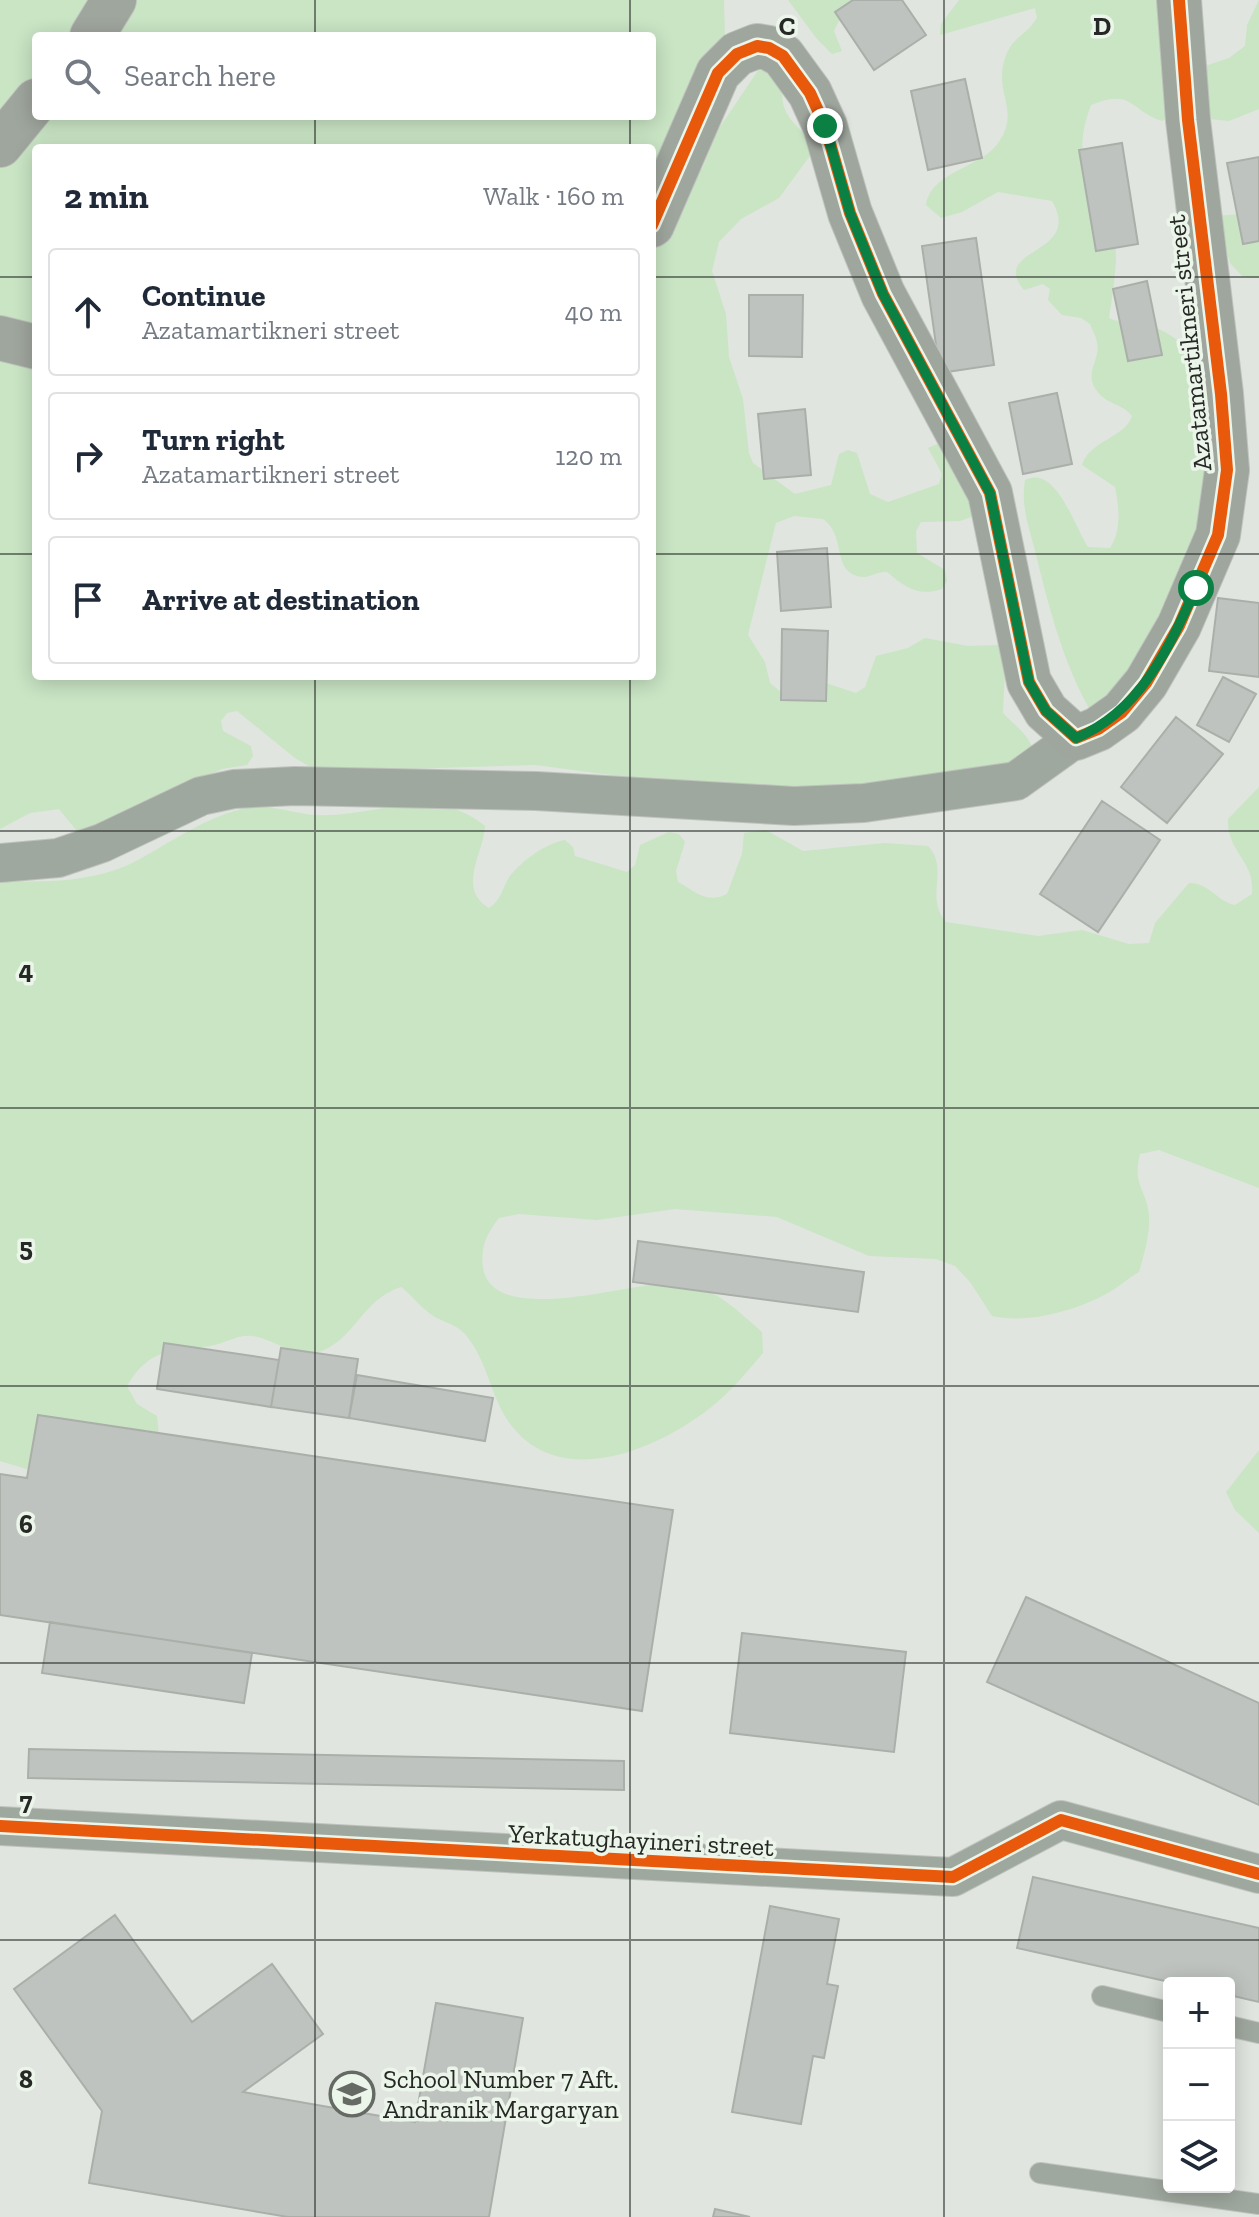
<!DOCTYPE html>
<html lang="en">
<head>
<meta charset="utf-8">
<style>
	body { margin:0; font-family:"Zilla Slab",serif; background:#f2f2f3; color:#1f2937 }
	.controls { position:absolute; right:24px; bottom:24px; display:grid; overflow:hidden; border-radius:8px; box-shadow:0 4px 20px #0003 }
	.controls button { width:72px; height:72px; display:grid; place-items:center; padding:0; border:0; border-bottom:2px solid #e0e1e3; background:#fff; color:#1f2937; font:40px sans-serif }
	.stop { position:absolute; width:24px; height:24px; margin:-18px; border:6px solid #0b8043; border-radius:50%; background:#fff }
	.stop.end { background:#0b8043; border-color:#fff; box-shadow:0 2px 8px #0008 }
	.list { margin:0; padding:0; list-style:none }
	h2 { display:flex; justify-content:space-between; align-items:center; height:104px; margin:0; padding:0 32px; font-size:34px }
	h2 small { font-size:26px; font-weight:400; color:#747a83 }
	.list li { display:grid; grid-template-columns:52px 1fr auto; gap:24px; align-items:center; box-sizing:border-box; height:128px; margin:0 16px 16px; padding:0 16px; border:2px solid #e0e1e3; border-radius:8px }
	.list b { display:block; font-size:30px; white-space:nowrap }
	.list p { margin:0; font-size:26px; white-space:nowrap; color:#747a83 }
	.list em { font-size:26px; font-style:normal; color:#747a83 }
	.icon { flex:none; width:44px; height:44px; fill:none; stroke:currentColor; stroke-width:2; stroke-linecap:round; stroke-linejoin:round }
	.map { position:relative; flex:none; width:1259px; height:2217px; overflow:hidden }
	.search { position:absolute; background:#fff; box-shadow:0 4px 20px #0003; left:32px; top:32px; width:624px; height:88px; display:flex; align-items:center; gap:20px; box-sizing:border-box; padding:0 28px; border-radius:8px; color:#747a83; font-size:30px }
	.panel { position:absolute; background:#fff; box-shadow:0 4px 20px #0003; left:32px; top:144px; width:624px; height:536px; border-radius:8px }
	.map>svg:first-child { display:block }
	.green { fill:#c9e5c4; fill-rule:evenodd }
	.building { fill:#bfc3bf; stroke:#abafaa; stroke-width:2 }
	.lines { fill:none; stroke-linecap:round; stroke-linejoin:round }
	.lane-casing { stroke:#bfc2be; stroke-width:22 }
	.street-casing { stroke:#bfc2be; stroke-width:40 }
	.secondary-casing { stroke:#bfc2be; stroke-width:46 }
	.lane { stroke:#9fa89e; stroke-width:20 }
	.street { stroke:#9fa89e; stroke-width:38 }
	.secondary { stroke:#9fa69d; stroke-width:44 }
	.cycleway-casing { stroke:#ecf5ea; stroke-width:17 }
	.cycleway { stroke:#e8590c; stroke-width:12 }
	.route { stroke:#0b8043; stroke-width:10 }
	.grid { fill:none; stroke:#252824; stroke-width:2; stroke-opacity:0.55 }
	.labels { text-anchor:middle; stroke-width:7; stroke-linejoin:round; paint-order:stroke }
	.street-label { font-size:26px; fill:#252824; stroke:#ecf5ea }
	.poi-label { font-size:26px; fill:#252824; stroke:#ecf5ea; text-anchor:start }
	.grid-label { font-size:26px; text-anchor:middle; font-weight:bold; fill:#252824; stroke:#ecf5ea; stroke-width:7; stroke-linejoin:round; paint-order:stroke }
</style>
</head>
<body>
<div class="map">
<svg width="1259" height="2217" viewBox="0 0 1259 2217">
	<rect width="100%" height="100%" fill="#e0e5df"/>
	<path class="green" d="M0 0H724L725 38 693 173 702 169 718 130 761 66 783 87C778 119 801 124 815 149L779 198 741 219 719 242 712 271 726 314 729 357 743 399 749 453 753 463 795 494 831 485 839 454 848 450 857 453 870 494 888 502 939 484 942 474 928 448 937 444 947 450 975 507 971 517 960 521 921 522 916 531 917 553 945 570 947 581 942 589C918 597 905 587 887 572 876 571 867 580 857 576 832 568 846 535 823 519L794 516 776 523 748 635 765 662 770 683 787 697 826 683 856 693 865 687 876 656 908 648 925 638 968 646 1000 645 1005 670 1003 713C1018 729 1038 741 1034 765L828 791 658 781 535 765 403 769 375 778 322 774 295 758 237 711 227 713 221 721 223 731 251 746 253 756 247 765 222 769 87 834 77 831 59 809 30 813 0 829ZM36 36H652V116H36ZM36 148H652V676H36Z
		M788 0H867L848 24 839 21 834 31 842 51 832 54 817 39Z
		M959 0H1166L1192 51 1208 65 1229 58 1245 46 1247 25 1259 0V109L1229 121 1171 115 1162 121C1129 110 1133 88 1091 105 1066 173 1102 173 1114 232 1119 258 1113 291 1109 318 1123 325 1138 321 1152 326 1190 341 1215 376 1240 405L1174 603 1095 718C1063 666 1049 607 1034 547 1028 523 1021 506 1025 480 1056 464 1074 526 1088 547L1110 548C1122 530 1119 507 1115 487L1082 465C1090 440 1125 438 1132 416 1123 404 1106 404 1097 391 1083 373 1101 360 1097 342 1096 336 1092 330 1090 324L1081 318 1062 315 1048 300 1050 289 1043 284 1024 290C988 247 1084 256 1052 201L998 192 962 212 941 218 926 205C931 171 980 169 998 143 1020 113 997 96 1003 66 1009 36 1025 38 1037 18L1035 8 940 35 941 24Z
		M1259 205V278L1243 277 1230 263 1217 216 1238 214Z
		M1259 787V1188L1159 1150 1140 1154C1132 1185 1146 1188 1149 1215 1150 1235 1144 1254 1139 1272 1128 1278 1119 1287 1108 1293 1075 1311 1028 1324 992 1316L970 1282 955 1266 936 1259 869 1256 777 1217 675 1209 597 1220 519 1214 499 1218C487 1233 480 1247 483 1268 493 1329 634 1281 674 1283 715 1286 733 1307 762 1332L763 1353C750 1368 737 1384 722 1398 671 1444 564 1495 511 1425 490 1398 488 1359 464 1333 456 1324 442 1322 432 1315 421 1308 412 1295 401 1287 360 1300 356 1341 316 1353 297 1359 272 1338 252 1336 239 1334 223 1344 210 1346 171 1352 150 1347 127 1386L137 1404 157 1416 159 1436 30 1470 0 1461V881C46 882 96 883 138 860 173 841 201 820 241 809 264 802 291 813 314 815 374 819 431 782 485 826 484 853 456 888 489 908 501 901 502 888 510 876 522 861 546 843 565 840L573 847 575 856 627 872 635 865 640 845 669 832 679 834 685 842 676 871 678 882C696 892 707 904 727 894L742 854 744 833 766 830 803 851 885 843 928 846C950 869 924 897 946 922L1038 936 1082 930 1129 944 1149 943 1155 923 1189 883C1210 883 1216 901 1235 905L1252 894C1255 859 1227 854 1228 819Z
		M1259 1450V1533L1235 1510 1226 1492Z"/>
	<path class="building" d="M853 0H902L926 35 874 70 835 12Z
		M965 79 982 158 928 170 911 91Z
		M1122 143 1138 244 1096 251 1079 150Z
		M1259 157V241L1243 244 1227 163Z
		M976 238 994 365 940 373 922 246Z
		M1147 281 1162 355 1128 361 1113 289Z
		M749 295H803L802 357 749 356Z
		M1057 393 1072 464 1023 474 1009 403Z
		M805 409 811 475 764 479 758 414Z
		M827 548 831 607 781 611 777 552Z
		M1218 598 1259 603V677L1209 671Z
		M782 629 828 631 826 701 781 700Z
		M1223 677 1256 694 1229 742 1197 725Z
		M1176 717 1223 754 1167 823 1121 787Z
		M1102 801 1160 840 1098 932 1040 894Z
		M638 1241 864 1272 858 1312 633 1282Z
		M164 1343 279 1360 271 1407 157 1389Z
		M281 1348 358 1359 349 1418 271 1407Z
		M357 1375 493 1398 485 1441 349 1418Z
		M38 1415 673 1510 642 1711 0 1615V1474L27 1478Z
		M1026 1597 1259 1703V1805L987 1682Z
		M50 1622 252 1653 244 1703 42 1673Z
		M742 1633 906 1652 894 1752 730 1733Z
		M29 1749 624 1761V1790L28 1778Z
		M1033 1877 1259 1928V2002L1229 1995V1983H1174L1017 1948Z
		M770 1906 839 1919 827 1984 838 1986 824 2058 813 2056 801 2124 732 2112Z
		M115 1915 192 2022 272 1964 323 2034 243 2092 415 2122 436 2003 523 2018 489 2217H288L89 2183 102 2111 14 1989Z
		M715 2209 750 2217H713Z"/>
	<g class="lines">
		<g class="lane-casing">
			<path id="lane" d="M1102 1996 1169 2012
				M1229 2026 1259 2033
				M1040 2173 1259 2204"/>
		</g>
		<g class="street-casing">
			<path id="street" d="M0 863 58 858 102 843 201 796 234 789 295 786 536 791 794 806 864 803 1016 781 1076 738
				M0 1826 953 1877 1061 1820 1259 1874"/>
		</g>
		<g class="secondary-casing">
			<path id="secondary" d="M92 36 114 0
				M0 145 36 101
				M652 225 718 73 737 54 757 46 769 48 783 56 810 93 825 126 850 213 883 294 990 493 1029 682 1046 711 1076 738 1098 729 1122 712 1146 683 1179 626 1218 535 1227 470 1221 394 1188 120 1179 0
				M0 338 36 347"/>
		</g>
		<use href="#lane" class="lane"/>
		<use href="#street" class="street"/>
		<use href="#secondary" class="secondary"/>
		<g class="cycleway-casing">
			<path id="cycleway" d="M652 225 718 73 737 54 757 46 769 48 783 56 810 93 825 126 850 213 883 294 990 493 1029 682 1046 711 1076 738 1098 729 1122 712 1146 683 1179 626 1218 535 1227 470 1221 394 1188 120 1179 0
				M0 1826 953 1877 1061 1820 1259 1874"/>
		</g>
		<use href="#cycleway" class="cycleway"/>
	</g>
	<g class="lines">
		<path class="route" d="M825 126 850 213 883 294 990 493 1029 682 1046 711 1076 738C1140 712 1169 648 1196 588"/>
	</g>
	<path class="grid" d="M315 0V36M630 0V36M944 0V2217M315 116V148M630 116V148M0 277H36M652 277H1259M0 554H36M652 554H1259M315 676V2217M630 676V2217M0 831H1259M0 1108H1259M0 1386H1259M0 1663H1259M0 1940H1259"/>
	<defs>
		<g id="school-ring" transform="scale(2.3)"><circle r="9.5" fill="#ecf5ea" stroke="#666a65" stroke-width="1.5"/><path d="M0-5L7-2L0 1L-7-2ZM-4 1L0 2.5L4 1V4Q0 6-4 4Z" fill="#666a65"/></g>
	</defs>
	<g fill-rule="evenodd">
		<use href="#school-ring" x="352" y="2094"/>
	</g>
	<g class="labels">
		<g class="street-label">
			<text transform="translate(1189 343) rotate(-96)" y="9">Azatamartikneri street</text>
			<text transform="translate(641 1840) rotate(3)" y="9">Yerkatughayineri street</text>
		</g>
		<g class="poi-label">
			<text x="383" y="2088">School Number 7 Aft.<tspan x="383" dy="30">Andranik Margaryan</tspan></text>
		</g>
	</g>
	<g class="grid-label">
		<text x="787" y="35">C</text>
		<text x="1102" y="35">D</text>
		<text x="26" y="979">4</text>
		<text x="26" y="1256">5</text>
		<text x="26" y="1533">6</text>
		<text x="26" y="1810">7</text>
		<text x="26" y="2088">8</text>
	</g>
</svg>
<div class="controls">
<button>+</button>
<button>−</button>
<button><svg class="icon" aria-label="layers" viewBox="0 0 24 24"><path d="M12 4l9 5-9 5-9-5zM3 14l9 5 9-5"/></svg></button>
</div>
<div class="stop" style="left:1196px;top:588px"></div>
<div class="stop end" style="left:825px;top:126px"></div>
<div class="search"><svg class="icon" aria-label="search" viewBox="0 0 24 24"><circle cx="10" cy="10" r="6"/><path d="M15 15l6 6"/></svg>Search here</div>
<section class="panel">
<h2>2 min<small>Walk · 160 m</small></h2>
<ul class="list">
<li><svg class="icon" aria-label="ahead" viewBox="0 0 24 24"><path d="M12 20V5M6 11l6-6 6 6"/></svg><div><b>Continue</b><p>Azatamartikneri street</p></div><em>40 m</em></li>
<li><svg class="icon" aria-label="right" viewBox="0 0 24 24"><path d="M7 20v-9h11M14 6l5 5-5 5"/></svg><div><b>Turn right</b><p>Azatamartikneri street</p></div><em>120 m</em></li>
<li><svg class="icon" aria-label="arrive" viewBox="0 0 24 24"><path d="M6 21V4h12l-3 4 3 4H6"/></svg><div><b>Arrive at destination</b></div></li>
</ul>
</section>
</div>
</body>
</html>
